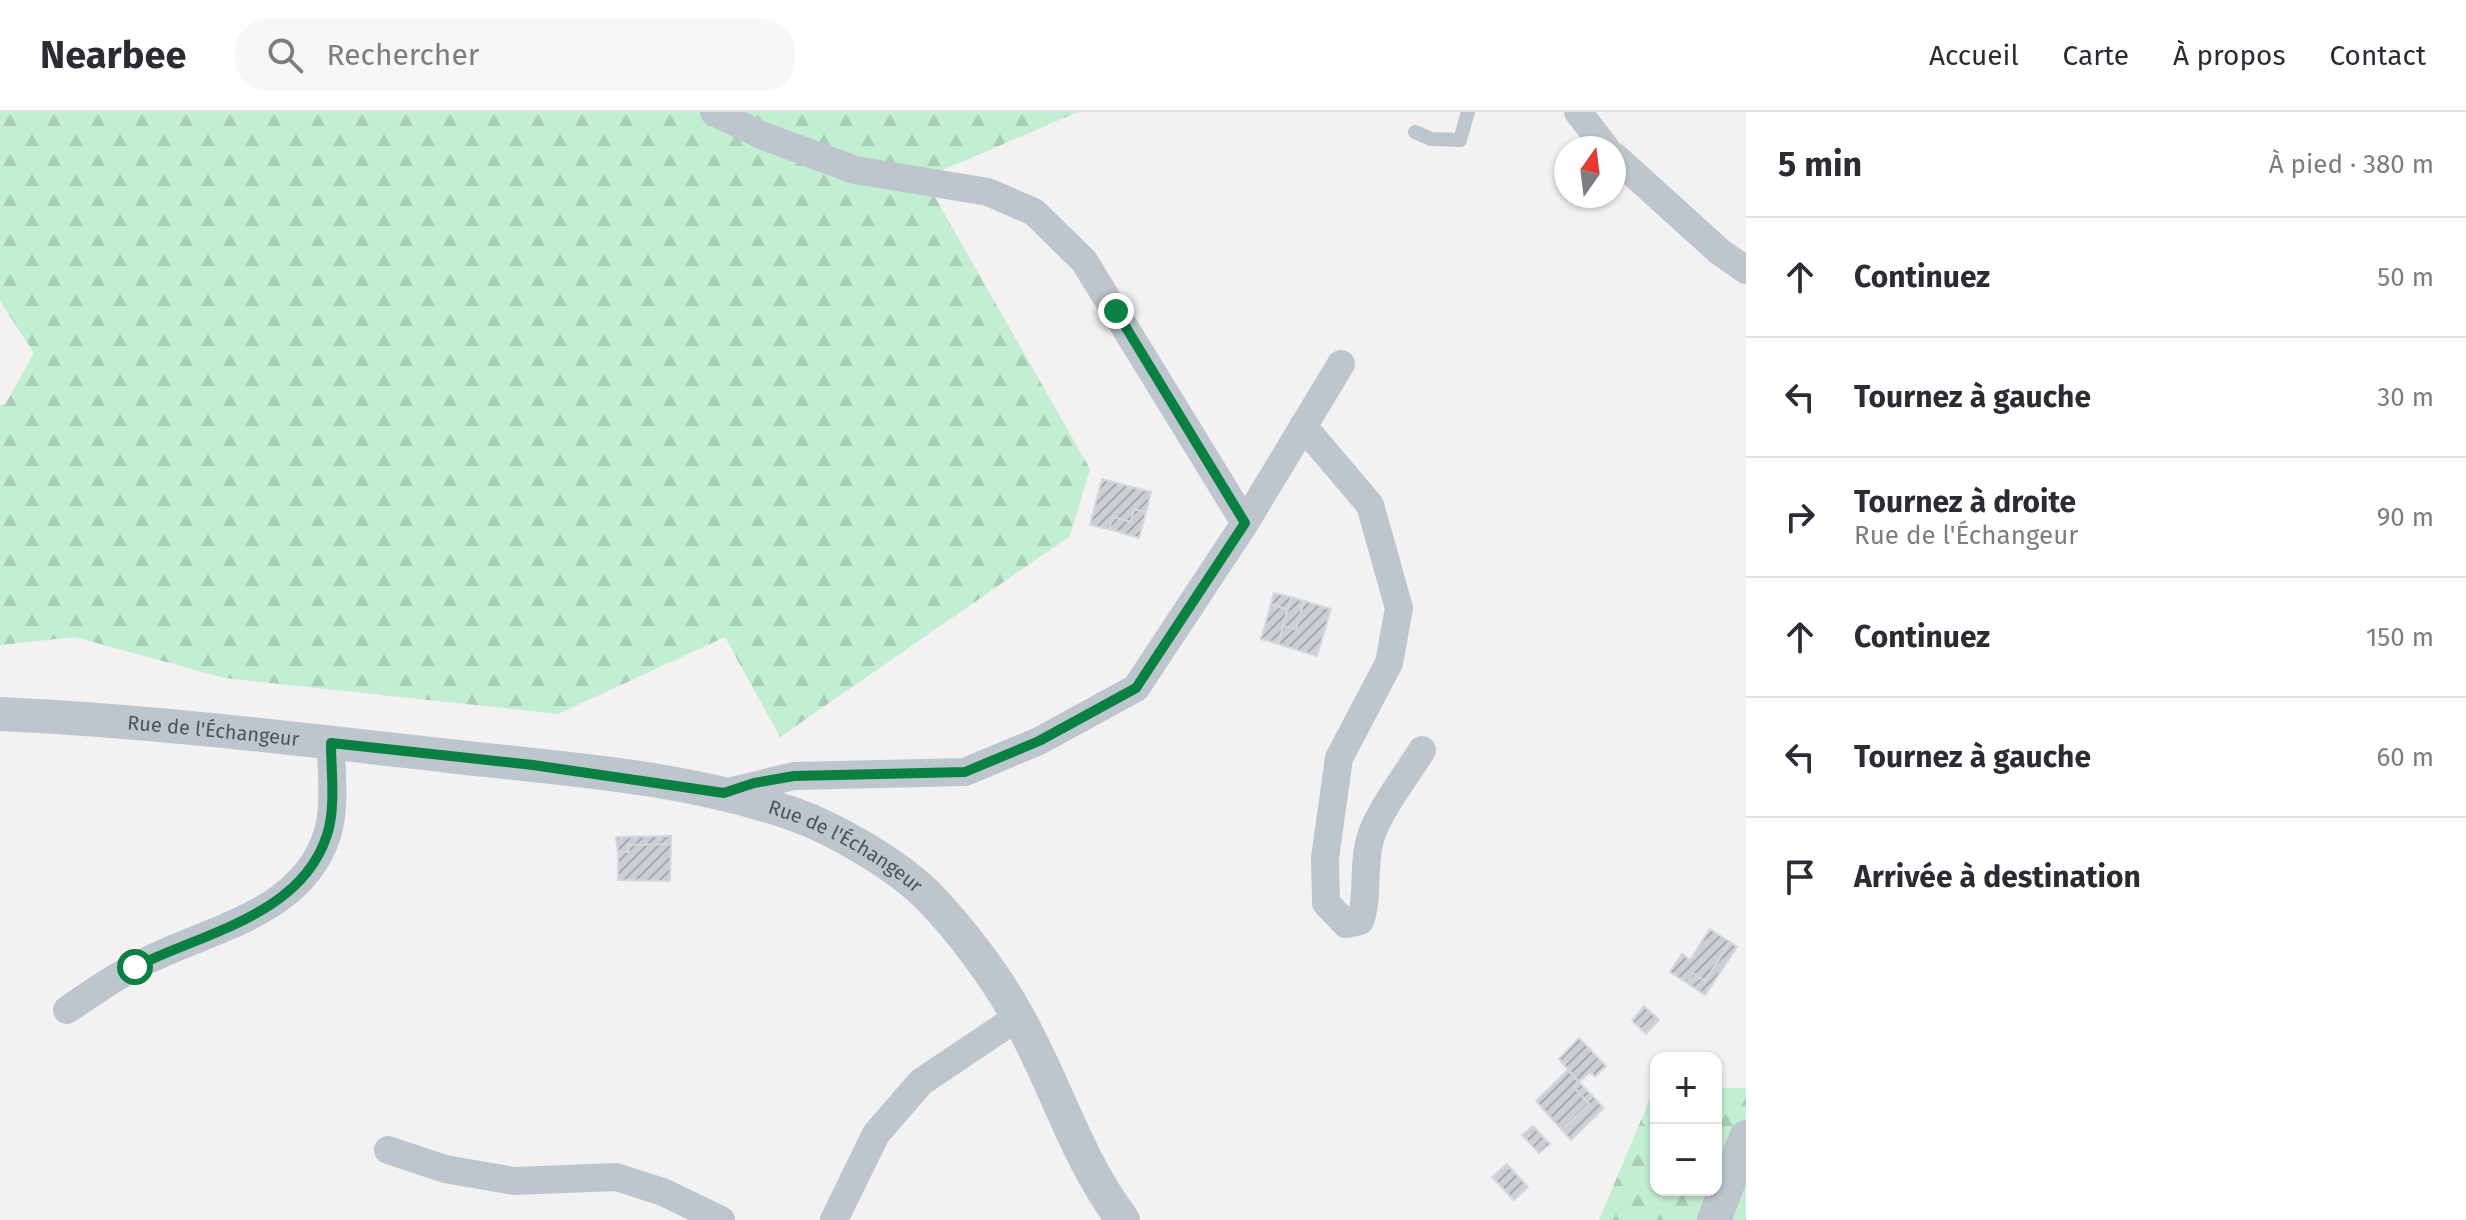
<!DOCTYPE html>
<html lang="fr">
<head>
<meta charset="utf-8">
<style>
	body { margin:0; font-family:"Fira Sans",sans-serif; background:#f7f7f7; color:#2b2b33 }
	.controls { position:absolute; right:24px; bottom:24px; display:grid; overflow:hidden; border-radius:16px; box-shadow:0 2px 6px #0004 }
	.controls button { width:72px; height:72px; display:grid; place-items:center; padding:0; border:0; border-bottom:2px solid #e1e1e2; background:#fff; color:#2b2b33; font:40px sans-serif }
	.compass { position:absolute; left:1554px; top:24px; width:72px; height:72px; border-radius:50%; background:#fff; box-shadow:0 2px 6px #0004; rotate:14deg }
	.stop { position:absolute; width:24px; height:24px; margin:-18px; border:6px solid #0b8043; border-radius:50%; background:#fff }
	.stop.end { background:#0b8043; border-color:#fff; box-shadow:0 2px 8px #0008 }
	.list { margin:0; padding:0; list-style:none }
	h2 { display:flex; justify-content:space-between; align-items:center; height:104px; margin:0; padding:0 32px; font-size:34px }
	h2 small { font-size:26px; font-weight:400; color:#7c7c81 }
	.list li { display:grid; grid-template-columns:52px 1fr auto; gap:24px; align-items:center; box-sizing:border-box; height:120px; padding:0 32px; border-top:2px solid #e1e1e2 }
	.list b { display:block; font-size:30px; white-space:nowrap }
	.list p { margin:0; font-size:26px; white-space:nowrap; color:#7c7c81 }
	.list em { font-size:26px; font-style:normal; color:#7c7c81 }
	.icon { flex:none; width:44px; height:44px; fill:none; stroke:currentColor; stroke-width:2; stroke-linecap:round; stroke-linejoin:round }
	.map { position:relative; flex:none; width:1746px; height:1108px; overflow:hidden }
	header { display:flex; align-items:center; gap:48px; box-sizing:border-box; height:112px; padding:0 40px; background:#fff; border-bottom:2px solid #e1e1e2 }
	header strong { font-size:38px }
	nav { display:flex; gap:44px; margin-inline-start:auto; font-size:28px }
	.search { width:560px; height:72px; background:#f7f7f7; display:flex; align-items:center; gap:20px; box-sizing:border-box; padding:0 28px; border-radius:32px; color:#7c7c81; font-size:30px }
	main { display:flex }
	aside { flex:1; background:#fff }
	.map>svg:first-child { display:block }
	.forest { fill:url(#forest-firs) }
	.building { fill:url(#building-hatch); stroke:#d5d7dc; stroke-width:2 }
	.lines { fill:none; stroke-linecap:round; stroke-linejoin:round }
	.service { stroke:#bdc6cd; stroke-width:14 }
	.minor { stroke:#bdc6cd; stroke-width:28 }
	.tertiary { stroke:#bdc6cd; stroke-width:34 }
	.route { stroke:#0b8043; stroke-width:10 }
	.labels { text-anchor:middle; stroke-width:8; stroke-linejoin:round; paint-order:stroke }
	.street-label { font-size:20px; fill:#49555e; stroke:#fff }
</style>
</head>
<body>
<header>
<strong>Nearbee</strong>
<div class="search"><svg class="icon" aria-label="search" viewBox="0 0 24 24"><circle cx="10" cy="10" r="6"/><path d="M15 15l6 6"/></svg>Rechercher</div>
<nav><a>Accueil</a><a>Carte</a><a>À propos</a><a>Contact</a></nav>
</header>
<main>
<div class="map">
<svg width="1746" height="1108" viewBox="0 0 1746 1108">
	<defs>
		<pattern id="forest-firs" width="22" height="20" patternUnits="userSpaceOnUse" patternTransform="scale(2)"><rect width="22" height="20" fill="#c2eed1"/><path d="M5 1l3.5 6h-7zM16 11l3.5 6h-7z" fill="#a8ceb6"/></pattern>
		<pattern id="building-hatch" width="6" height="6" patternUnits="userSpaceOnUse" patternTransform="scale(2)"><rect width="6" height="6" fill="#cbced3"/><path d="M-1 1l2-2M0 6l6-6M5 7l2-2" fill="none" stroke="#a7aaae"/></pattern>
	</defs>
	<rect width="100%" height="100%" fill="#f3f1f1"/>
	<path class="forest" d="M0 0H1078L924 66 1090 357 1070 424 780 625 725 525 558 602 224 566 75 525 0 533V293H5L34 241 0 189Z
		M1655 975 1656 1078H1716V976H1746V1108H1599Z"/>
	<path class="building" d="M1102 367 1151 380 1146 400 1134 397 1131 410 1113 405 1109 417 1090 413Z
		M1134 397 1146 400 1139 426 1109 417 1113 405 1131 410Z
		M1274 481 1291 485 1288 498 1271 492Z
		M1291 485 1304 489 1296 517 1283 514Z
		M1304 489 1331 497 1317 544 1278 532 1283 514 1296 517Z
		M1271 492 1288 498 1278 532 1261 527Z
		M671 724V732L628 733 629 740H618L616 725Z
		M671 732 670 769 618 768V740H629L628 733Z
		M1710 817 1730 830 1705 869 1693 861 1687 871 1670 860 1682 842 1690 848Z
		M1730 830 1737 835 1705 883 1687 871 1693 861 1705 869Z
		M1644 894 1659 908 1646 922 1632 909Z
		M1579 926 1606 954 1595 965 1590 960 1579 970 1559 947Z
		M1568 958 1579 970 1574 975 1589 992 1562 1018 1536 989Z
		M1579 970 1604 996 1571 1028 1562 1018 1589 992 1574 975Z
		M1533 1014 1550 1032 1539 1041 1522 1023Z
		M1507 1052 1528 1075 1514 1088 1492 1065Z"/>
	<g class="lines">
		<path class="service" d="M1415 20 1431 27 1460 28 1468 0"/>
		<path class="minor" d="M714 0 763 24 855 58 988 80 1034 100 1084 149 1245 411
			M1578 0 1606 36
			M1614 44 1720 140 1746 158
			M1303 314 1370 393 1399 496 1389 551 1339 646 1325 746 1326 791 1346 812 1360 809C1369 786 1362 752 1371 724 1380 697 1407 663 1422 638
			M724 681 794 664 965 660 1039 629 1136 576 1245 411 1341 252
			M67 898C96 878 125 858 157 844 219 815 303 798 327 723 336 695 331 660 331 631
			M388 1038 445 1057 514 1069 616 1065 663 1080 721 1108
			M834 1108 876 1022 921 970 1018 905"/>
		<g class="tertiary">
			<path id="s1" d="M0 602C150 609 300 627 449 644 564 657 684 664 793 702 836 717 899 754 930 786 961 818 997 866 1018 905 1056 972 1076 1046 1123 1108"/>
			<path d="M1714 1108 1746 1025"/>
		</g>
	</g>
	<g class="lines">
		<path class="route" d="M135 855C202 821 301 804 327 723 336 695 331 660 331 631L533 653 724 681 754 671 794 664 965 660 1039 629 1136 576 1245 411 1116 199"/>
	</g>
	<g class="labels">
		<g class="street-label">
			<text dy="7" stroke="none"><textPath href="#s1" startOffset="214">Rue de l'Échangeur</textPath></text>
			<text dy="7" stroke="none"><textPath href="#s1" startOffset="862">Rue de l'Échangeur</textPath></text>
		</g>
	</g>
</svg>
<div class="controls">
<button>+</button>
<button>−</button>
</div>
<svg class="compass" viewBox="-18 -18 36 36"><path d="M0-13l5 13h-10z" fill="#e53935"/><path d="M0 13l5-13h-10z" fill="#7c7c81"/></svg>
<div class="stop" style="left:135px;top:855px"></div>
<div class="stop end" style="left:1116px;top:199px"></div>
</div>
<aside>
<h2>5 min<small>À pied · 380 m</small></h2>
<ul class="list">
<li><svg class="icon" aria-label="ahead" viewBox="0 0 24 24"><path d="M12 20V5M6 11l6-6 6 6"/></svg><div><b>Continuez</b></div><em>50 m</em></li>
<li><svg class="icon" aria-label="left" viewBox="0 0 24 24"><path d="M17 20v-9H6M10 6l-5 5 5 5"/></svg><div><b>Tournez à gauche</b></div><em>30 m</em></li>
<li><svg class="icon" aria-label="right" viewBox="0 0 24 24"><path d="M7 20v-9h11M14 6l5 5-5 5"/></svg><div><b>Tournez à droite</b><p>Rue de l'Échangeur</p></div><em>90 m</em></li>
<li><svg class="icon" aria-label="ahead" viewBox="0 0 24 24"><path d="M12 20V5M6 11l6-6 6 6"/></svg><div><b>Continuez</b></div><em>150 m</em></li>
<li><svg class="icon" aria-label="left" viewBox="0 0 24 24"><path d="M17 20v-9H6M10 6l-5 5 5 5"/></svg><div><b>Tournez à gauche</b></div><em>60 m</em></li>
<li><svg class="icon" aria-label="arrive" viewBox="0 0 24 24"><path d="M6 21V4h12l-3 4 3 4H6"/></svg><div><b>Arrivée à destination</b></div></li>
</ul>
</aside>
</main>
</body>
</html>
